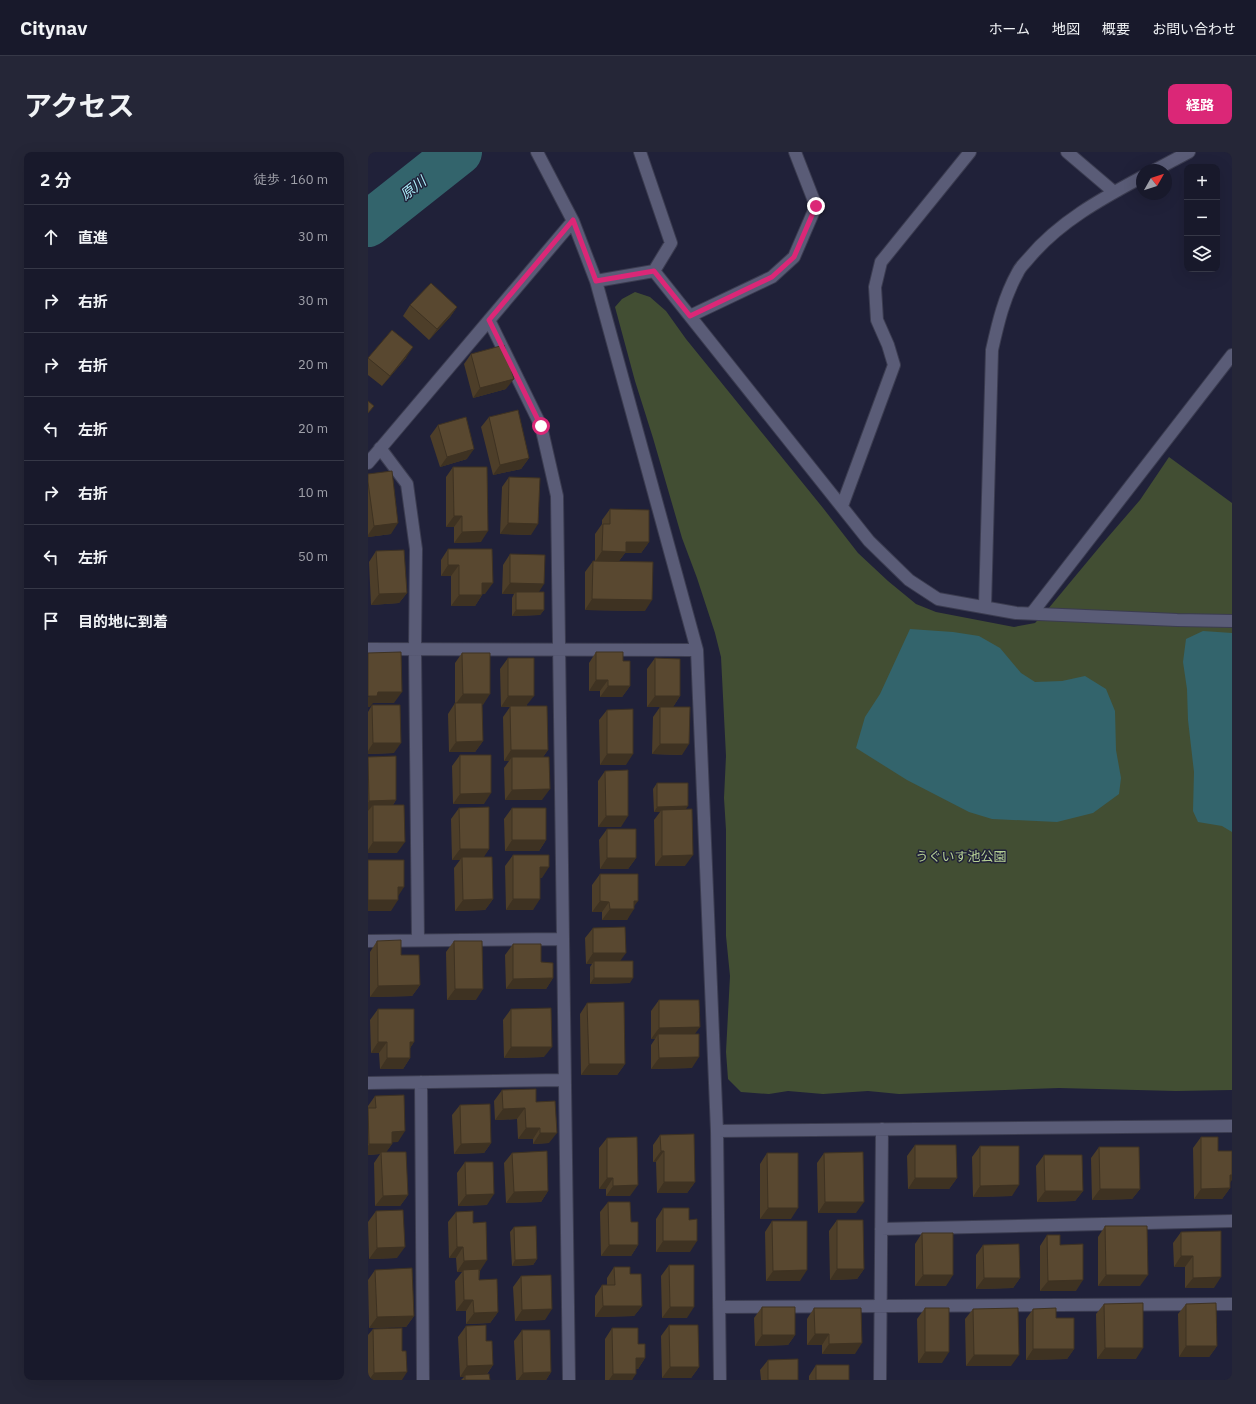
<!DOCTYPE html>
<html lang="ja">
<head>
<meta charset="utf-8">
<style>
	body { margin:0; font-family:"IBM Plex Sans","Noto Sans JP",sans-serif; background:#252637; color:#f1f3f6 }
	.controls { position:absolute; right:12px; top:12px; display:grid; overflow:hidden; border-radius:8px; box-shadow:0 4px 16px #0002 }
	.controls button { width:36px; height:36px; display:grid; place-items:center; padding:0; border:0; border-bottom:1px solid #363847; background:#18192b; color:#f1f3f6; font:20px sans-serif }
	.compass { position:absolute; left:768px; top:12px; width:36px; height:36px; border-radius:50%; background:#18192b; box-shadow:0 4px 16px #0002; rotate:51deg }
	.stop { position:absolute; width:12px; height:12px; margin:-9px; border:3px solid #db2777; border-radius:50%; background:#fff }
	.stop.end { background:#db2777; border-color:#fff; box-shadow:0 1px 4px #0008 }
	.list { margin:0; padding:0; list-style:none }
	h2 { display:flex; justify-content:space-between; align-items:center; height:52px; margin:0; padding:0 16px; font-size:17px }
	h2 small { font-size:13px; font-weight:400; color:#9fa0a9 }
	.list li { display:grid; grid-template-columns:26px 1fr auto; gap:12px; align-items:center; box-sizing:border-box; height:64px; padding:0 16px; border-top:1px solid #363847 }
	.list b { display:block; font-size:15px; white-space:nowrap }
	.list em { font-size:13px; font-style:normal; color:#9fa0a9 }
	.icon { flex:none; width:22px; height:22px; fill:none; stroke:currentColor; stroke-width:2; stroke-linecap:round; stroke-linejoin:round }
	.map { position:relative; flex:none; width:864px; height:1228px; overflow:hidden; border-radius:8px }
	header { display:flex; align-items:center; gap:24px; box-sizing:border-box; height:56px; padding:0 20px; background:#18192b; border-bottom:1px solid #363847 }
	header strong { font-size:19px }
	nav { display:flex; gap:22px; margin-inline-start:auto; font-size:14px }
	.intro { display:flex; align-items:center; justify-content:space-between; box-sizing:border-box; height:96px; padding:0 24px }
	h1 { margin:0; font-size:28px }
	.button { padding:10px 18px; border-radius:8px; background:#db2777; color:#fff; font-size:14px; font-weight:700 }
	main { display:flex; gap:24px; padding:0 24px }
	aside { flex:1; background:#18192b; border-radius:8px; box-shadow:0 4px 16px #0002 }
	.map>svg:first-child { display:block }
	.green { fill:#424e33 }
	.water { fill:#33646c }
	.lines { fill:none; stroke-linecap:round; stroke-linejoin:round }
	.river { stroke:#33646c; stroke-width:46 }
	.minor-casing { stroke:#3b3c50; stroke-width:14 }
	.minor { stroke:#5a5c77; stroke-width:12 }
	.wall { fill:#4d3e29 }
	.shaded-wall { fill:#3e3222 }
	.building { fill:#594830; stroke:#3e3222 }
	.route { stroke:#db2777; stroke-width:5 }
	.labels { text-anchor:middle; stroke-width:3; stroke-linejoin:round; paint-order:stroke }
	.park-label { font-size:13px; fill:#b6d095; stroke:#202139 }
	.water-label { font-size:14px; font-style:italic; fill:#adf0fb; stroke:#202139 }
</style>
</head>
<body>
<header>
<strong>Citynav</strong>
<nav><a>ホーム</a><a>地図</a><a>概要</a><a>お問い合わせ</a></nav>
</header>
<div class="intro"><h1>アクセス</h1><a class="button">経路</a></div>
<main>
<aside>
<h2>2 分<small>徒歩 · 160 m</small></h2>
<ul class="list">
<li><svg class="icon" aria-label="ahead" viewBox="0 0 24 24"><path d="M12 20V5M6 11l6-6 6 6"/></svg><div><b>直進</b></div><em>30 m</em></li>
<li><svg class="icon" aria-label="right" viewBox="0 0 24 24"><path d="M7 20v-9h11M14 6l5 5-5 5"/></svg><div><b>右折</b></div><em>30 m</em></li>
<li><svg class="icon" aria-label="right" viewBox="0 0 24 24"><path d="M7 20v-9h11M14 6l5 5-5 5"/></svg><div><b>右折</b></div><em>20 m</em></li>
<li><svg class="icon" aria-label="left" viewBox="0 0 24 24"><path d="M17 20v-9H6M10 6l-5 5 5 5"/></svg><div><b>左折</b></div><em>20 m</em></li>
<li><svg class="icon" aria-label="right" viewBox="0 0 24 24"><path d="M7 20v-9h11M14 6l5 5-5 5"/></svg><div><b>右折</b></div><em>10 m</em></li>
<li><svg class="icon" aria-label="left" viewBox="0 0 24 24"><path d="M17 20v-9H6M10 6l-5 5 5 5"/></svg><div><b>左折</b></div><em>50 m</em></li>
<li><svg class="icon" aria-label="arrive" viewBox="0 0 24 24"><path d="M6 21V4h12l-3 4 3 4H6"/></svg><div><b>目的地に到着</b></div></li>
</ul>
</aside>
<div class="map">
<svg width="864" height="1228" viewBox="0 0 864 1228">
	<rect width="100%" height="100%" fill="#202139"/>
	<path class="green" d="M267 140 282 145 298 159 318 187 455 356 490 401 520 429 548 452 568 460 646 475 667 471 680 457 734 392 772 348 801 305 864 351V938L808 939 691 936 531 942 500 939 455 942 420 939 401 942 373 940 360 927 358 900 362 824 358 784V678L356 646 358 604 353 505 347 481 329 426 314 386 285 286 267 229 247 155 254 147Z"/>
	<path class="water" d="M542 477 585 480 611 484 632 496 653 521 667 530 694 529 717 524 738 537 747 559 748 598 753 626 751 642 725 661 689 670 624 667 601 660 539 628 488 596 497 565 512 542Z
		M835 479 864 481V680L854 674 830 670 825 659 826 620 820 568 819 537 815 510 818 487Z"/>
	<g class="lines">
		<path class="river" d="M0 72 91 0"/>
		<g class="minor-casing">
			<path id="minor" d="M169 0 205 69 228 129 329 498 349 979 864 974
				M272 0 303 91 286 119
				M699 0 746 40
				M787 18 821 0
				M228 129 286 119 501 389 541 428 570 447 648 461 809 468 864 469
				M322 164 404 125 426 105 448 54 427 0
				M121 168 173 274 189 344 201 1228
				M12 296 39 332 48 397 47 497 50 788
				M0 311 205 69
				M474 354 526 213 520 193 509 168 507 135 513 110 602 0
				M617 455 624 198C630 171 636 145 650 120 652 115 657 111 661 106 691 70 733 47 774 25
				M664 461 864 203
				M0 497 329 498
				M0 789 195 787
				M53 930 55 1228
				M0 931 197 928
				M349 979 352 1228
				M513 1077 864 1069
				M351 1155 864 1152
				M512 1228 514 977"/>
		</g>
		<use href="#minor" class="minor"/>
	</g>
	<path class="wall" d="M42 153 89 155 82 165 61 188 35 164Z
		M24 178 38 206 14 234 0 223V207Z
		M103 202 138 237 105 246 96 212Z
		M121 265 161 306 153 317 125 323 113 275Z
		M70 273 99 307 72 315 62 284Z
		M85 315 113 390 86 391V375H78V325Z
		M0 322 23 382 0 385Z
		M141 325 163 383 132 382 134 335Z
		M242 357 281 390 273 401H257L251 409 277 459 217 458V420L225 409H227V382L234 372V368Z
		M80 397 117 442H114V443L107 454H83V424H73V408Z
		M8 399 39 441 31 451 3 453 1 410Z
		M142 402 170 440 176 458 172 463 144 464V446L146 442H134L135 413Z
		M228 500 255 509 262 534 254 545H232V539H221V511Z
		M94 501 115 553H114L115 589 107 600H81L80 562 87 551V511Z
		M140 506 159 554 180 598 175 605 174 648H137L136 616 141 609H136L135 565 142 555H133L132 517Z
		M287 506 312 544 305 555 314 603 284 602 285 565 292 555H279V517Z
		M4 553 26 601 0 602V560Z
		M239 558 258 613H232L231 568Z
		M92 603 116 652H85L84 614Z
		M0 605 28 648 25 653 29 701H0Z
		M237 619 253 675H230V629Z
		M289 631 318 657 317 714H287L286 668 292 660H286L285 637Z
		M91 656 121 697 115 705 125 747 117 758 87 759 86 716 92 708H84L83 667Z
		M144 656 178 688 171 699H137L136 667Z
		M239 677 268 706 260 717H232L231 688Z
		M145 703 174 726H172L165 758H138L137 714Z
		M232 722 266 754 259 768H234V760H224V733Z
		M225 776 252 809 262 831 222 832V815L224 812H218L217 786Z
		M9 789 33 803 52 833 44 844 2 845V800Z
		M86 789 108 848H79L78 800Z
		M145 792 173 810 185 826 178 837H138L137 803Z
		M291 848 327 882 324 916 283 917V893L287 887H283V859Z
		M219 851 257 912 249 923H213L212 862Z
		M10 857 46 890 42 896V906L35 917H12L11 901H3L2 868Z
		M143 857 176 905 136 906 135 868Z
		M134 938 168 950 181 991 165 992V987H150L149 967 127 968 126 949Z
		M7 944 30 990H24V992L18 1000 40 1043 32 1054H7L6 1011 12 1002 0 1003V954Z
		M92 953 123 991 116 1001 86 1002 84 963Z
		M292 983 327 1030 319 1041H289L288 1010H285V993Z
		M833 985 850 999 862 1030V1036L854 1047H826L825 996Z
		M239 986 262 1044H238V1037H231V996Z
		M547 993 589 1026 581 1037H540L539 1004Z
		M612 994 644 1044 605 1045 604 1005Z
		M731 995 772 1037 764 1047 724 1048 723 1006Z
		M144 1001 180 1039 173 1050 138 1051 136 1011Z
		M399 1001 423 1067H392V1012Z
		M456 1001 488 1061H450L449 1011Z
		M676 1003 715 1039 707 1049 669 1050 668 1014Z
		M97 1010 119 1053 90 1054 89 1021Z
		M240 1050 263 1070 270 1093 263 1104H233L232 1060Z
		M295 1056 321 1068 322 1100H288V1067Z
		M8 1059 29 1106 1 1107 0 1070Z
		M88 1060 105 1071 112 1119 111 1128 130 1160 122 1171 98 1172V1159H88L87 1129 94 1120H89L88 1106H81L80 1070Z
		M469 1068 496 1117 489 1127 462 1128 461 1079Z
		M404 1069 432 1129H398L397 1080Z
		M737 1074 772 1134H730V1085Z
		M146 1075 169 1107 165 1113 144 1114 142 1080Z
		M813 1080 846 1136H817V1115H806L805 1091Z
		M554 1081 578 1134H547V1092Z
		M679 1083 692 1093 708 1139H672V1094Z
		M615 1093 652 1126 645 1136 608 1137V1103Z
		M301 1113 319 1166H294L293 1124Z
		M246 1115 262 1122 274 1154 266 1164 227 1165V1144L234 1133H239V1126Z
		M7 1118 46 1164 38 1175 1 1176 0 1128Z
		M153 1124 177 1168 147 1169 145 1135Z
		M736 1152 768 1207H729L728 1162Z
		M818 1152 849 1194 841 1205H811L810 1162Z
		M394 1155 427 1183 420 1193 387 1194 386 1166Z
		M446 1156 487 1202H454V1193H439V1167Z
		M557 1156 574 1211H550L549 1167Z
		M605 1157 643 1214H598L597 1167Z
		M665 1157 688 1166 706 1197 699 1207 658 1208V1167Z
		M301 1173 331 1215 323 1226H294L293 1184Z
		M98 1174 118 1189 125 1213 119 1222 122 1228H93L96 1225H92L90 1185Z
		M244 1176 270 1192 277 1206 270 1217H268L264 1228H237V1187Z
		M5 1177 34 1228H0V1183Z
		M154 1178 183 1220 178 1228H148L146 1189Z
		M400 1208 430 1228H393L392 1218Z
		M448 1213 481 1228H441V1224Z"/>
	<path class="shaded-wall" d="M89 155 82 165 61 188 69 177Z
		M45 195 38 206 14 234 22 224Z
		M146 227 138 237 105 246 112 236Z
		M106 297 99 307 72 315 79 305Z
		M161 306 153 317 125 323 132 313Z
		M86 364H94L86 375H78Z
		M30 371 23 382 0 385V383L6 374Z
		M140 371 170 372 163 383 132 382Z
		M120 379 113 390 86 391 94 380Z
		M258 390H281L273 401H257L250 410H227L234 399Z
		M80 413H91L83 424H73Z
		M114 431H125L117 442H107Z
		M142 431 176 432 169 443 148 440 146 442H134Z
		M39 441 31 451 3 453 11 442Z
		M91 443H114L107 454H83Z
		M224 447 284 448 277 459 217 458Z
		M148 458H176L172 463 144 464Z
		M228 528H240L232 539H221Z
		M240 534H262L254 545H232Z
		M10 540H34L26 551H5L2 555H0V545Z
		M95 542H122L115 553H87Z
		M140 544H166L158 554 133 555Z
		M287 544H312L305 555H279Z
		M115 589 107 600H81L88 590Z
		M5 591H33L26 601 0 602V599Z
		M292 592H321L314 603 284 602Z
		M143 598H180L172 609 144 605 141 609H136Z
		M239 602H265L258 613H232Z
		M182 637 174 648H137L144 638Z
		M123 641 116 652H85L92 642Z
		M28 648 21 659 5 653 0 659V650L1 649Z
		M320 654 316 660 294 658 292 660H286L289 655Z
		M238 664H260L253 675H230Z
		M144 688H178L171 699H137Z
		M5 690H37L29 701H0V698Z
		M92 697H121L114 708 94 705 92 708H84Z
		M325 703 317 714H287L294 704Z
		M239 706H268L260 717H232Z
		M172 715H181L174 726H164Z
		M30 735H36L29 746Z
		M125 747 117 758 87 759 95 748Z
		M145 747H172L165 758H138Z
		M0 748H30L23 759H0Z
		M232 749 241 750 234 760H224Z
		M266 749H270L264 757H266L259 768H234L242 757Z
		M225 801H258L250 812 226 809 224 812H218Z
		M185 826 178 837H138L145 827Z
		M226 826H265L262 831 222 832Z
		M52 833 44 844 2 845 10 834Z
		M87 837H115L108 848H79Z
		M332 875 324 886 290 882 287 887H283L291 876Z
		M10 890H19L11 901H3Z
		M42 890H46L39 901Z
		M143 895H184L176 905 136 906Z
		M331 905 324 916 283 917 291 906Z
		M19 906H42L35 917H12Z
		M221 912H257L249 923H213Z
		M157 956 149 967 127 968 135 957Z
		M158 976H172L165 987H150Z
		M37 979 30 990 16 991 24 980Z
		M172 981H189L181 991 165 992Z
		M123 991 116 1001 86 1002 93 992Z
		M1 992H24L17 1002 13 1000 12 1002 0 1003V994Z
		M293 999H296L288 1010H285Z
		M862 1023H864V1028L860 1034Z
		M239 1026H245L238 1037H231Z
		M547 1026H589L581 1037H540Z
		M296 1030H327L319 1041H289Z
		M270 1033 262 1044H238L245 1034Z
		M651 1033 644 1044 605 1045 612 1034Z
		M862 1036 854 1047H826L833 1037Z
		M732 1037H772L764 1047 724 1048Z
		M180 1039 173 1050 138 1051 146 1040Z
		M677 1039H715L707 1049 669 1050Z
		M126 1042 119 1053 90 1054 98 1043Z
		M40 1043 32 1054H7L15 1044Z
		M457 1050H496L488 1061H450Z
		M400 1056H430L423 1067H392Z
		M295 1089H329L322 1100H288Z
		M241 1093H270L263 1104H233Z
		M37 1095 29 1106 1 1107 9 1096Z
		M89 1095H95L88 1106H81Z
		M813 1104H825L817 1115H806Z
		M169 1107 165 1113 144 1114 147 1108Z
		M119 1108 112 1119 95 1120V1118L94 1120H89L96 1109Z
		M469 1117H496L489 1127 462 1128Z
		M439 1118 432 1129H398L405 1119Z
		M555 1123H585L578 1134H547Z
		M738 1123H780L772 1134H730Z
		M853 1125 846 1136H817L825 1126Z
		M616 1126H652L645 1136 608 1137Z
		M715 1128 708 1139H672L680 1129Z
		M96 1148H105L98 1159H88Z
		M235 1154H274L266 1164 227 1165Z
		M302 1155H326L319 1166H294Z
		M184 1157 177 1168 147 1169 154 1158Z
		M130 1160 122 1171 98 1172 106 1161Z
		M46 1164 38 1175 1 1176 9 1165Z
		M447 1182H461L454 1193H439Z
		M394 1183H427L420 1193 387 1194Z
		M494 1191 487 1202H454L461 1192Z
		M818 1194H849L841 1205H811Z
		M737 1196H775L768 1207H729Z
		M665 1197H706L699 1207 658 1208Z
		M557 1200H581L574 1211H550Z
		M606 1203H651L643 1214H598Z
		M268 1206H277L270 1217H260Z
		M125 1213 117 1224 97 1223 96 1225H92L99 1214Z
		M302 1215H331L323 1226H294Z
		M39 1220 34 1228H1L6 1221Z
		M183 1220 178 1228H150L155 1221Z
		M245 1222H268L264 1228H241Z"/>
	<path class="building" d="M63 131 89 155 69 177 42 153Z
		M24 178 45 195 22 224 0 206Z
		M136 193 146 227 112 236 103 202Z
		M0 249 6 254 0 261Z
		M150 258 161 306 132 313 121 265Z
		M98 265 106 297 79 305 70 273Z
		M85 315H119L120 379 94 380V364H86Z
		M24 319 30 371 6 374 0 330V322Z
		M141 325 172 326 170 372 140 371Z
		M242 357 281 358V390H258V400L234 399 235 372H242Z
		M80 397H124L125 431H114V443H91V413H80Z
		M36 398 39 441 11 442 8 399Z
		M142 402 177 403 176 432 142 431Z
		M225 409 285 410 284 448 224 447Z
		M148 440H176V458H148Z
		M33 500 34 540H10L9 544H0V501Z
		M228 500H255V509H262V534H240V528H228Z
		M94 501H122V542H95Z
		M140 506H166V544H140Z
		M287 506 312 507V544H287Z
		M87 551H114L115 589 88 590Z
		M4 553H32L33 591H5Z
		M142 554H179L180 598H143Z
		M292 555H322L321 592H292Z
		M265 557V602H239V558Z
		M92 603H123V641L92 642Z
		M28 604V648L1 649 0 605Z
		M144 605H181L182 637 144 638Z
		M260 618V664H238L237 619Z
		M289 631H320V654L289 655Z
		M5 653H36L37 690H5Z
		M121 655V697H92L91 656Z
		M144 656H178V688H144Z
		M324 657 325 703 294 704V658Z
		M239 677H268V706H239Z
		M145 703H181V715H172V747H145Z
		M94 705H124L125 747 95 748Z
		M0 708H36V735H30V748H0Z
		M232 722H270V749H266V757H242L241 750 232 749Z
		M257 775 258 801H225V776Z
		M33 788V803H51L52 833 10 834 9 789Z
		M86 789H114L115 837H87Z
		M145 792H173V810L185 811V826L145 827Z
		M226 809H265V826H226Z
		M291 848H331L332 875 291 876Z
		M256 850 257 912H221L219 851Z
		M183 856 184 895H143V857Z
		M10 857H46V890H42V906H19V890H10Z
		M290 882H331V905L291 906Z
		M168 937V950L187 949 189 981H172V976H158L157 956 135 957 134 938Z
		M36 943 37 979 24 980V992H1L0 956H8L7 944Z
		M122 952 123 991 93 992 92 953Z
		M326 982 327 1030H296V999H293L292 983Z
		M269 985 270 1033 245 1034V1026H239V986Z
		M833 985H850V999H864V1023H862V1036L833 1037Z
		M547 993H588L589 1026H547Z
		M612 994H651V1033L612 1034Z
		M731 995H771L772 1037H732Z
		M179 999 180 1039 146 1040 144 1001Z
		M13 1000H38L40 1043 15 1044Z
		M495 1000 496 1050H457L456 1001Z
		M399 1001H430V1056H400Z
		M676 1003H714L715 1039H677Z
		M97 1010H125L126 1042 98 1043Z
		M240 1050H262L263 1070H270V1093H241Z
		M295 1056H321V1068L329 1067V1089H295Z
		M35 1058 37 1095 9 1096 8 1059Z
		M105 1059V1071L118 1070 119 1108 96 1109 95 1095H89L88 1060Z
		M469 1068H495L496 1117H469Z
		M404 1069H439V1118L405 1119Z
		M168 1074 169 1107 147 1108 146 1075Z
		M737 1074H779L780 1123H738Z
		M853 1079V1125L825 1126V1104H813V1080Z
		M554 1081H585V1123H555Z
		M679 1083H692V1093L715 1092V1128L680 1129Z
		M651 1092 652 1126H616L615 1093Z
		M301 1113H326V1155H302Z
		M246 1115H262V1122H273L274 1154H235L234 1133H247Z
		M44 1116 46 1164 9 1165 7 1118Z
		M111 1117V1128L129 1127 130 1160 106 1161 105 1148H96L95 1118Z
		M183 1123 184 1157 154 1158 153 1124Z
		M775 1151V1196H737L736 1152Z
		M848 1151 849 1194H818V1152Z
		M394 1155H427V1183H394Z
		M446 1156H493L494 1191 461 1192V1182H447Z
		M557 1156H581V1200H557Z
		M650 1156 651 1203H606L605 1157Z
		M688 1156V1166H706V1197H665V1157Z
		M118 1173V1189H124L125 1213 99 1214 98 1174Z
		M301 1173H330L331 1215H302Z
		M34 1176V1199H38L39 1220 6 1221 5 1177Z
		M244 1176H270V1192H277V1206H268V1222H245Z
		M154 1178H182L183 1220 155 1221Z
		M430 1207V1228H400V1208Z
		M448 1213H481V1228H448Z
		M121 1222 122 1228H97V1223Z"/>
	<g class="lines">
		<path class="route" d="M173 274 121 168 205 68 228 129 286 119 322 164 404 125 426 105 448 54"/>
	</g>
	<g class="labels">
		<g class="park-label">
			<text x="593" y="709">うぐいす池公園</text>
		</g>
		<g class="water-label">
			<text transform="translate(45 36) rotate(-38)" y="5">原川</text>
		</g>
	</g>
</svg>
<div class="controls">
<button>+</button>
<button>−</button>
<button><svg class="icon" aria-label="layers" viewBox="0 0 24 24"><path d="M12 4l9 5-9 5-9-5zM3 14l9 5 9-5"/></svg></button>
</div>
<svg class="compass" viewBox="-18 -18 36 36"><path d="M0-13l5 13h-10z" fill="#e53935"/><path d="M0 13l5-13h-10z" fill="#9fa0a9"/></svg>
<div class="stop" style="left:173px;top:274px"></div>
<div class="stop end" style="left:448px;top:54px"></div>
</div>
</main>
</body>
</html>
